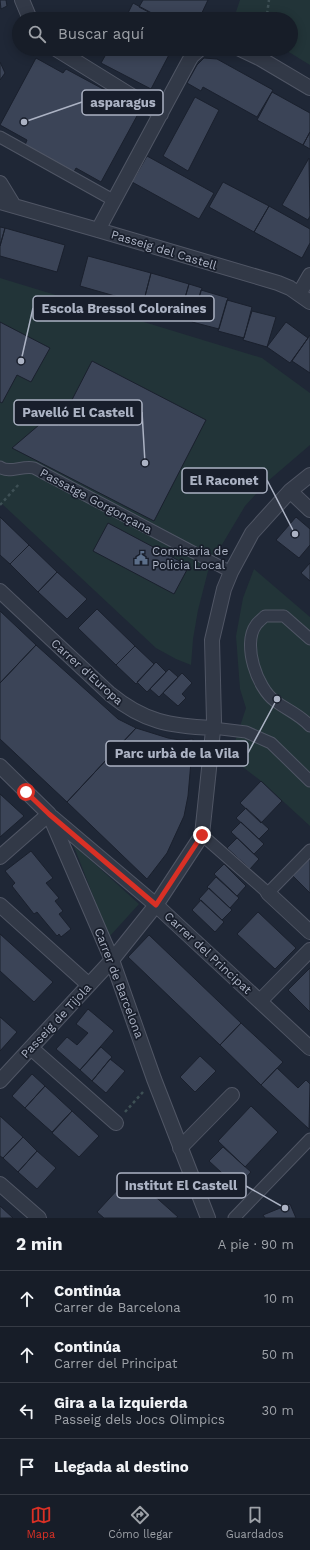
<!DOCTYPE html>
<html lang="es">
<head>
<meta charset="utf-8">
<style>
	body { margin:0; font-family:"Work Sans",sans-serif; background:#242a34; color:#f1f3f6 }
	.stop { position:absolute; width:12px; height:12px; margin:-9px; border:3px solid #d93025; border-radius:50%; background:#fff }
	.stop.end { background:#d93025; border-color:#fff; box-shadow:0 1px 4px #0008 }
	.list { margin:0; padding:0; list-style:none }
	h2 { display:flex; justify-content:space-between; align-items:center; height:52px; margin:0; padding:0 16px; font-size:17px }
	h2 small { font-size:13px; font-weight:400; color:#9ea2a8 }
	.list li { display:grid; grid-template-columns:26px 1fr auto; gap:12px; align-items:center; box-sizing:border-box; height:56px; padding:0 16px; border-top:1px solid #363b45 }
	.list b { display:block; font-size:15px; white-space:nowrap }
	.list p { margin:0; font-size:13px; white-space:nowrap; color:#9ea2a8 }
	.list em { font-size:13px; font-style:normal; color:#9ea2a8 }
	.icon { flex:none; width:22px; height:22px; fill:none; stroke:currentColor; stroke-width:2; stroke-linecap:round; stroke-linejoin:round }
	.map { position:relative; flex:none; width:310px; height:1218px; overflow:hidden }
	.search { position:absolute; background:#171d28; box-shadow:0 2px 10px #0003; left:12px; right:12px; top:12px; height:44px; display:flex; align-items:center; gap:10px; box-sizing:border-box; padding:0 14px; border-radius:22px; color:#9ea2a8; font-size:15px }
	.sheet { height:276px; background:#171d28 }
	nav { display:flex; justify-content:space-around; align-items:center; box-sizing:border-box; height:56px; border-top:1px solid #363b45; background:#171d28; font-size:11px; color:#9ea2a8 }
	nav a { display:grid; justify-items:center; gap:2px }
	nav .on { color:#d93025 }
	.map>svg:first-child { display:block }
	.green { fill:#223438 }
	.building { fill:#3b4457; stroke:#1a202d }
	.lines { fill:none; stroke-linecap:round; stroke-linejoin:round }
	.pedestrian-casing { stroke:#505665; stroke-width:13 }
	.minor-casing { stroke:#505665; stroke-width:16 }
	.path { stroke:#3e5055; stroke-width:2.5; stroke-dasharray:3 3; stroke-linecap:butt }
	.pedestrian { stroke:#323947; stroke-width:11 }
	.minor { stroke:#323947; stroke-width:14 }
	.route { stroke:#d93025; stroke-width:5 }
	.labels { text-anchor:middle; stroke-width:3.5; stroke-linejoin:round; paint-order:stroke }
	.street-label { font-size:12px; fill:#acb3c4; stroke:#181e2b }
	.poi-label { font-size:12px; fill:#acb3c4; stroke:#181e2b; text-anchor:start }
	.leader { fill:none; stroke:#acb3c4; stroke-width:1.5 }
	.callout-dot { fill:#acb3c4; stroke:#181e2b; stroke-width:1.5 }
	.callout { fill:#181e2b; stroke:#acb3c4; stroke-width:1.5 }
	.callout-label { font-size:13px; text-anchor:middle; font-weight:bold; fill:#acb3c4 }
</style>
</head>
<body>
<div class="map">
<svg width="310" height="1218" viewBox="0 0 310 1218">
	<rect width="100%" height="100%" fill="#1f2736"/>
	<path class="green" d="M240 0H310V65L284 49H291V19H236L234 18Z
		M0 278 262 358 310 393V445L268 481 245 506 220 548 208 571 198 610 193 639 191 665 176 659 156 648 0 502Z
		M254 569 310 617V826L261 781 230 757 246 708 240 689 236 636 243 598Z
		M73 844 139 904 109 937Z"/>
	<path class="building" d="M0 0H6L7 6 1 9Z
		M143 0H208L199 19H162L139 7Z
		M133 3 163 19H125Z
		M109 49H172L151 89 101 63Z
		M36 58 63 73 66 69 116 96 114 100 138 114 101 182 76 168 74 172 25 145 27 140 0 125Z
		M204 58 217 59 273 90 257 117 203 87 201 91 187 83 197 65Z
		M0 62 5 73 0 80Z
		M272 92 310 113V132L303 145 257 120Z
		M195 97 219 110 188 171 163 156Z
		M310 132V149L303 145Z
		M147 156 214 193 199 219 132 182Z
		M309 158 310 216 308 220 282 205Z
		M223 182 269 206 254 232 209 207Z
		M269 206 310 229V243L302 258 254 232Z
		M0 227 5 228 0 246Z
		M5 228 65 245 57 272 0 256V246Z
		M88 256 151 273 143 304 80 286Z
		M151 273 189 284 180 315 143 304Z
		M189 284 202 288 193 318 180 315Z
		M201 290 228 298 219 329 192 322Z
		M227 300 252 307 244 338 218 331Z
		M252 311 276 317 267 347 243 340Z
		M0 322 50 348 31 382 17 375 2 403 0 402Z
		M286 322 308 338 290 363 267 347Z
		M310 335V373L292 361Z
		M92 361 206 420 154 521 12 448 46 419 59 425Z
		M0 517 29 545 10 564 0 555Z
		M296 517 310 529V545L299 558 276 540Z
		M108 523 189 566 174 594 93 551Z
		M29 545 57 572 38 592 10 564Z
		M310 563V581L301 573Z
		M57 572 87 599 67 619 38 592Z
		M97 609 135 646 116 665 78 628Z
		M0 611 36 645 0 683Z
		M36 645 118 719 136 728 67 802 0 739V683Z
		M135 646 154 664 136 684 116 665Z
		M156 662 166 672 147 692 137 682Z
		M169 669 178 677 159 697 150 689Z
		M182 673 192 683 182 694 186 698 178 706 163 693Z
		M136 728 168 738 180 740 193 739 188 796 184 816 167 853 147 879 67 802Z
		M261 781 282 801 261 823 240 803Z
		M0 794 24 816 0 837Z
		M246 808 269 829 259 839 236 818Z
		M241 822 264 844 254 854 231 832Z
		M237 838 259 859 250 869 227 848Z
		M31 851 53 878 46 883 59 898 55 901 63 911 59 914 71 929 61 937 59 934 57 936 37 912 34 914 12 886 15 883 5 871Z
		M310 858V893L293 876Z
		M224 864 246 886 237 896 214 874Z
		M216 877 239 898 230 908 207 887Z
		M209 888 232 910 222 920 199 899Z
		M201 900 224 922 215 932 192 910Z
		M258 912 296 948 275 969 237 934Z
		M0 934 53 982 34 1002 0 971Z
		M149 935 241 1023 220 1045 128 957Z
		M310 968V1012L288 990Z
		M88 1009 114 1031 80 1070 56 1049 67 1037 77 1045 88 1033 76 1024Z
		M0 1017 17 1032 0 1051Z
		M241 1023 283 1062 261 1085 220 1045Z
		M101 1047 112 1057 92 1081 80 1070Z
		M200 1056 216 1071 195 1092 180 1077Z
		M110 1059 125 1071 106 1093 92 1081Z
		M277 1068 298 1088 306 1080 310 1084 309 1129 261 1085Z
		M32 1074 45 1086 25 1108 12 1096Z
		M45 1086 72 1111 52 1132 25 1108Z
		M251 1106 278 1132 245 1167 218 1141Z
		M72 1111 99 1136 79 1157 52 1133Z
		M0 1116 23 1137 3 1158 0 1156Z
		M23 1137 37 1151 18 1172 3 1158Z
		M223 1147 251 1172 237 1187 209 1161Z
		M37 1151 56 1168 37 1189 18 1172Z
		M131 1175 178 1217 176 1218H104L97 1212Z
		M290 1204 296 1218H265L263 1215Z
		M0 1206 13 1218H0Z"/>
	<g class="lines">
		<g class="pedestrian-casing">
			<path id="pedestrian" d="M0 137 113 200
				M0 467C9 474 23 465 34 468L231 572
				M310 639 284 616H265C262 619 258 622 256 625 242 644 257 688 275 701 287 710 299 714 310 726
				M213 728 246 732 271 743 310 781
				M202 835 268 893 310 850
				M234 1218 310 1139"/>
		</g>
		<g class="minor-casing">
			<path id="minor" d="M22 0 30 19
				M56 49 161 114
				M240 49 261 59 310 88
				M0 183 14 206
				M0 202 98 230 278 283 290 288 310 302
				M98 230 189 61 192 56 200 49
				M299 294 310 275
				M290 491 310 510
				M0 591 110 694C144 722 170 726 213 728
				M0 766 49 814 112 960 154 1079 208 1218
				M52 817 156 905 310 1048
				M0 857 49 814
				M268 893 310 932
				M0 905 89 985
				M260 1001 310 950
				M31 1048 116 1123
				M0 1081 112 960 156 905 202 835 214 721 212 640 224 589 231 572 252 533 290 491 310 475
				M180 1148 232 1095
				M0 1184 39 1218"/>
		</g>
		<path class="path" d="M264 19 267 14 269 0
			M0 505 20 483
			M125 1112 143 1092"/>
		<use href="#pedestrian" class="pedestrian"/>
		<use href="#minor" class="minor"/>
	</g>
	<g class="lines">
		<path class="route" d="M26 792 49 814 156 905 202 835"/>
	</g>
	<defs>
		<g id="civic-bare" transform="scale(1.08)"><path d="M-.6-6.5H3V-4.5H.6V-3L4-1V1h2V6H-6V1h2V-1L-.6-3ZM-1.2 2.5V6h2.4V2.5Z" fill="#5c6f8a" stroke="#181e2b" stroke-width="2.5" paint-order="stroke"/></g>
	</defs>
	<g fill-rule="evenodd">
		<use href="#civic-bare" x="141" y="558"/>
	</g>
	<g class="labels">
		<g class="street-label">
			<text transform="translate(164 250) rotate(17)" y="4">Passeig del Castell</text>
			<text transform="translate(96 501) rotate(28)" y="4">Passatge Gorgonçana</text>
			<text transform="translate(87 672) rotate(42)" y="4">Carrer d'Europa</text>
			<text transform="translate(208 953) rotate(43)" y="4">Carrer del Principat</text>
			<text transform="translate(119 983) rotate(69)" y="4">Carrer de Barcelona</text>
			<text transform="translate(56 1021) rotate(-47)" y="4">Passeig de Tijola</text>
		</g>
		<g class="poi-label">
			<text x="152" y="555">Comisaria de<tspan x="152" dy="14">Policia Local</tspan></text>
		</g>
	</g>
	<path class="leader" d="M24 122L82 102M21 361L33 308M145 463L142 412M295 534L267 480M277 699L248 753M285 1208L246 1186"/>
	<g class="callout-dot">
		<circle cx="24" cy="122" r="4"/>
		<circle cx="21" cy="361" r="4"/>
		<circle cx="145" cy="463" r="4"/>
		<circle cx="295" cy="534" r="4"/>
		<circle cx="277" cy="699" r="4"/>
		<circle cx="285" cy="1208" r="4"/>
	</g>
	<g class="callout">
		<rect x="82" y="90" width="81" height="25" rx="4"/>
		<rect x="33" y="296" width="181" height="25" rx="4"/>
		<rect x="14" y="400" width="128" height="25" rx="4"/>
		<rect x="182" y="468" width="85" height="25" rx="4"/>
		<rect x="106" y="741" width="142" height="25" rx="4"/>
		<rect x="117" y="1173" width="129" height="25" rx="4"/>
	</g>
	<g class="callout-label">
		<text x="123" y="107">asparagus</text>
		<text x="124" y="313">Escola Bressol Coloraines</text>
		<text x="78" y="417">Pavelló El Castell</text>
		<text x="224" y="485">El Raconet</text>
		<text x="177" y="758">Parc urbà de la Vila</text>
		<text x="181" y="1190">Institut El Castell</text>
	</g>
</svg>
<div class="stop" style="left:26px;top:792px"></div>
<div class="stop end" style="left:202px;top:835px"></div>
<div class="search"><svg class="icon" aria-label="search" viewBox="0 0 24 24"><circle cx="10" cy="10" r="6"/><path d="M15 15l6 6"/></svg>Buscar aquí</div>
</div>
<section class="sheet">
<h2>2 min<small>A pie · 90 m</small></h2>
<ul class="list">
<li><svg class="icon" aria-label="ahead" viewBox="0 0 24 24"><path d="M12 20V5M6 11l6-6 6 6"/></svg><div><b>Continúa</b><p>Carrer de Barcelona</p></div><em>10 m</em></li>
<li><svg class="icon" aria-label="ahead" viewBox="0 0 24 24"><path d="M12 20V5M6 11l6-6 6 6"/></svg><div><b>Continúa</b><p>Carrer del Principat</p></div><em>50 m</em></li>
<li><svg class="icon" aria-label="left" viewBox="0 0 24 24"><path d="M17 20v-9H6M10 6l-5 5 5 5"/></svg><div><b>Gira a la izquierda</b><p>Passeig dels Jocs Olimpics</p></div><em>30 m</em></li>
<li><svg class="icon" aria-label="arrive" viewBox="0 0 24 24"><path d="M6 21V4h12l-3 4 3 4H6"/></svg><div><b>Llegada al destino</b></div></li>
</ul>
</section>
<nav>
<a class="on"><svg class="icon" aria-label="map" viewBox="0 0 24 24"><path d="M3 6l6-2 6 2 6-2v14l-6 2-6-2-6 2zM9 4v14M15 6v14"/></svg>Mapa</a>
<a><svg class="icon" aria-label="directions" viewBox="0 0 24 24"><path d="M12 3l9 9-9 9-9-9zM9 14v-3h6M13 9l2 2-2 2"/></svg>Cómo llegar</a>
<a><svg class="icon" aria-label="saved" viewBox="0 0 24 24"><path d="M7 4h10v16l-5-4-5 4z"/></svg>Guardados</a>
</nav>
</body>
</html>
